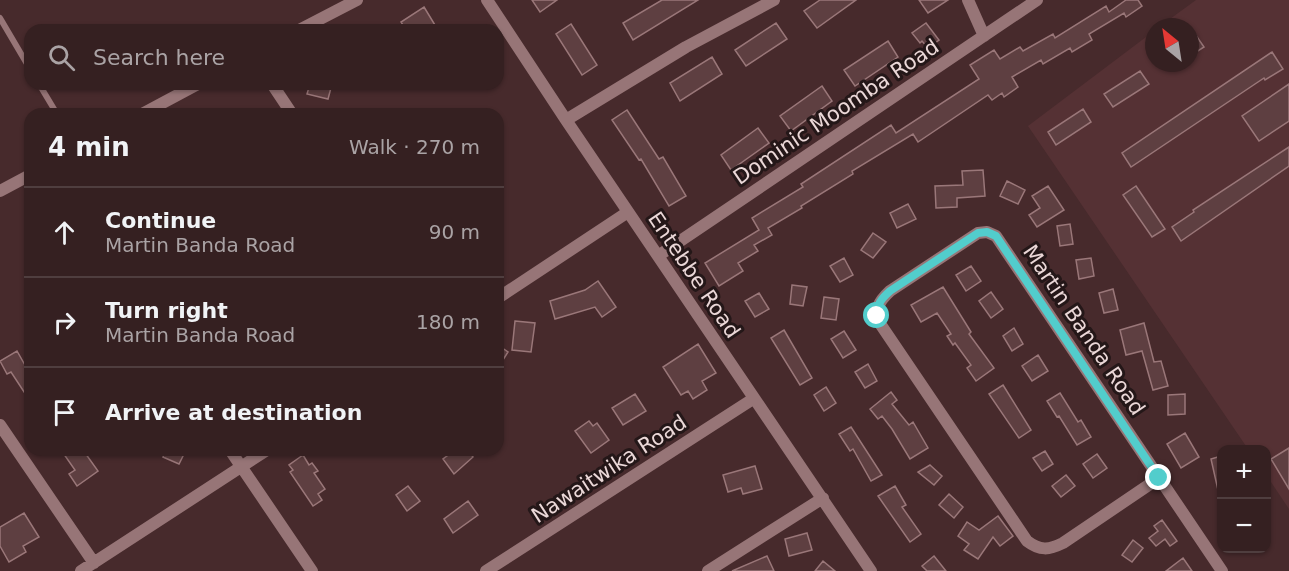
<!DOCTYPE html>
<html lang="en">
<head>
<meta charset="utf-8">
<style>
	body { margin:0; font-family:"DejaVu Sans",sans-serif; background:#3d282a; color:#f1f3f6 }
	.controls { position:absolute; right:18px; bottom:18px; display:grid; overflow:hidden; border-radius:12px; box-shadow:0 2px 4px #0004 }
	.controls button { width:54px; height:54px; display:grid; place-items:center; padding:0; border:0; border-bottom:2px solid #4f3e3f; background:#352021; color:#f1f3f6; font:30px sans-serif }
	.compass { position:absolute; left:1145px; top:18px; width:54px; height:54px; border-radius:50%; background:#352021; box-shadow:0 2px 4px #0004; rotate:330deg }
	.stop { position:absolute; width:18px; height:18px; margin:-14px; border:4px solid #52cdcc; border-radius:50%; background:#fff }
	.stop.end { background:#52cdcc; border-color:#fff; box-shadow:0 2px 6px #0008 }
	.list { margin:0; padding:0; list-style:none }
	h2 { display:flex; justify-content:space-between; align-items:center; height:78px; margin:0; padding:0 24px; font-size:26px }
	h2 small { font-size:20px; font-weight:400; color:#aaa3a5 }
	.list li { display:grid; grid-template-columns:39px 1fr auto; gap:18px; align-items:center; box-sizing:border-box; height:90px; padding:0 24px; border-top:2px solid #4f3e3f }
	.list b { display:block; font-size:22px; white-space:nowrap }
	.list p { margin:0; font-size:20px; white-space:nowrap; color:#aaa3a5 }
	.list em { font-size:20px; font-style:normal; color:#aaa3a5 }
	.icon { flex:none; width:33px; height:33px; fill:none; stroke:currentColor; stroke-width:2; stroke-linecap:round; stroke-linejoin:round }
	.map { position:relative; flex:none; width:1289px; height:571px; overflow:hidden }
	.search { position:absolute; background:#352021; box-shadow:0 2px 4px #0004; left:24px; top:24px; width:480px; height:66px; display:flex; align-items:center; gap:15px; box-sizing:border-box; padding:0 21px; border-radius:18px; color:#aaa3a5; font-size:22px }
	.panel { position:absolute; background:#352021; box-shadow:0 2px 4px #0004; left:24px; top:108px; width:480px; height:348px; border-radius:18px }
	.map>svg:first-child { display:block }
	.built { fill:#553134 }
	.building { fill:#5e3f41; stroke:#9a7779; stroke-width:1.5 }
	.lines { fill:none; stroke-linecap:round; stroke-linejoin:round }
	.service { stroke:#977577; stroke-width:6 }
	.minor { stroke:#977577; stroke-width:12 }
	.route { stroke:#52cdcc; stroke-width:8 }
	.labels { text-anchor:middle; stroke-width:6; stroke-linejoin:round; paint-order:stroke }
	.street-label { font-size:21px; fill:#ebd8d8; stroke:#241718 }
</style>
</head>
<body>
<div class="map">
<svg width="1289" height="571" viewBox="0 0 1289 571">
	<rect width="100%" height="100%" fill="#472a2c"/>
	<path class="built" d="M1196 0H1289V509L1267 476 1266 450 1248 449 1028 126 1154 31V63H1190V27H1159Z"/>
	<path class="building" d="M532 0H557L540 12Z
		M662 0H698L633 40 623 23Z
		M820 0H856L817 28 804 11Z
		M919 0H948L928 13Z
		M1126 0H1138L1142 6 1126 17 1124 13 1089 34 1092 40 1072 52 1070 48 1043 64 1041 60 1012 77 1018 87 1004 97 1002 93 992 100 988 95 918 142 913 134 852 171 853 174 801 206 802 208 768 228 772 235 754 245 758 251 738 263 743 271 719 286 705 263 759 230 752 218 803 187 801 184 891 125 896 133 979 79 970 65 994 50 1000 59 1020 47 1023 51 1053 34 1055 38 1106 6 1109 12Z
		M424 7 438 30H406L401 22Z
		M776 23 787 39 746 66 735 50Z
		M926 23 939 40 928 48 922 41 920 43 912 33Z
		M571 24 597 65 582 75 556 34Z
		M1195 34 1204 47 1190 56V37Z
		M888 41 898 57 855 86 844 70Z
		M1272 52 1283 69 1265 80 1264 78 1131 167 1122 153Z
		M712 57 722 74 680 101 670 83Z
		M1140 71 1149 84 1113 107 1104 94Z
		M310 84H332L328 99 307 94Z
		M1289 84V121L1259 141 1242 116Z
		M822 86 832 101 791 131 780 116Z
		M1083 109 1091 122 1056 145 1048 132Z
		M627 110 659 159 663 157 686 196 669 206 641 159 639 160 612 120Z
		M758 128 769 143 731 170 721 155Z
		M1289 147V166L1181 241 1172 227 1194 212 1193 210Z
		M983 170 985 196 957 198V207L936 208 935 186 963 185 962 171Z
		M1007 181 1025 190 1018 204 1000 196Z
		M1048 186 1064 210 1037 227 1029 215 1040 208 1032 196Z
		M1136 186 1165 229 1152 237 1123 195Z
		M908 204 916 219 897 228 890 213Z
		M1070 224 1073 244 1060 246 1057 226Z
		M873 233 886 242 873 258 861 250Z
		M844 258 853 275 840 282 830 266Z
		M1091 258 1094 276 1079 279 1076 260Z
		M971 266 981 281 966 291 956 275Z
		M598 281 616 307 602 317 595 307 555 319 550 301 585 290Z
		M792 285 807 287 803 306 790 304Z
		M943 287 971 332 969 334 994 368 976 381 967 368 971 365 955 343 953 345 947 336 951 334 937 313 921 322 911 305Z
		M1113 289 1118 310 1104 313 1099 293Z
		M991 292 1003 309 991 318 979 301Z
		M759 293 769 309 755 317 745 301Z
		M824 297 839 299 836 320 821 318Z
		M515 321 535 323 531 352 512 350Z
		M1144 323 1154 362 1161 361 1168 386 1153 390 1142 351 1126 355 1120 330Z
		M1014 328 1023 344 1012 351 1003 336Z
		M784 330 812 378 800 385 771 338Z
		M844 331 856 350 843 358 831 339Z
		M698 344 716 373 702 381 707 390 693 399 688 391 681 395 663 367Z
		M498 345 508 352 498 368Z
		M17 351 30 374V401L11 372 7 374 0 361Z
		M1038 355 1048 371 1032 381 1022 366Z
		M868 364 877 381 865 388 855 372Z
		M1003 385 1031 430 1019 438 989 394Z
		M826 387 836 403 824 411 814 395Z
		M891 392 897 400 892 404 909 425 913 422 928 448 910 459 892 429 882 416 878 419 870 409Z
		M1060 393 1078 422 1081 420 1091 437 1077 445 1059 416 1057 417 1047 401Z
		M635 394 646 411 623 425 612 408Z
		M1185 394V414L1168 415V395Z
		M589 421 593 426 597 423 609 440 591 453 575 431Z
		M851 427 882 475 871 481 853 449 850 451 839 434Z
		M1185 433 1199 457 1181 468 1167 444Z
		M1289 448V489L1271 459Z
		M61 450H83L98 471 77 486 69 474 75 470Z
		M166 450H186L179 464 163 457Z
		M455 450H468L473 457 454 474 443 459Z
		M1045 451 1053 464 1042 471 1033 458Z
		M1097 454 1107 468 1093 478 1083 464Z
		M303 455 309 465 312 463 318 471 314 473 325 489 318 494 322 500 313 506 290 472 293 470 289 465Z
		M1221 456V489L1218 490 1211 459Z
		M930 465 942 476 934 485 918 472Z
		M755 466 762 489 743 494 741 488 728 492 723 475Z
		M1066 475 1075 486 1061 497 1052 486Z
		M408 486 420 501 407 511 396 495Z
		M895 486 906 505 902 507 921 534 910 542 878 496Z
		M949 494 963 507 954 518 939 505Z
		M468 501 478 515 453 533 444 519Z
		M24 513 39 537 23 546 26 552 9 562 0 546V527Z
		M998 516 1013 536 1000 546 993 537 978 559 964 550 969 544 958 536 967 522 979 530Z
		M1162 520 1177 541 1170 546 1165 539 1156 546 1149 538 1158 531 1154 526Z
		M807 533 812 550 789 556 785 539Z
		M1133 540 1143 548 1132 562 1122 555Z
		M767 556 774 571H732Z
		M934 556 946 571H927L922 566Z
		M1183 558 1192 571H1166Z
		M823 561 835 571H815Z"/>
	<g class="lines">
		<path class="service" d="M0 18 30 69
			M39 84 57 114"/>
		<path class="minor" d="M487 0 566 120 871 571
			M968 0 984 36
			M299 30 357 0
			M272 84 292 114
			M142 114 198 84
			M566 120 686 47 774 0
			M0 191 30 175
			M658 256 1037 0
			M498 298 628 212
			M0 425 94 563
			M230 450 312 571
			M1159 478 1063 543C1049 550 1040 551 1027 541L881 325C874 310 878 302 890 291L978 233 987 232 996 236 1222 571
			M81 571 267 450
			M486 571 753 399
			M708 571 823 498"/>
	</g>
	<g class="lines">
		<path class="route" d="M877 316C877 304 881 299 890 291L978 233 987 232 996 236 1159 478"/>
	</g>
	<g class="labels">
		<g class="street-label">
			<text transform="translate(836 112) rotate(-34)" y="7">Dominic Moomba Road</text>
			<text transform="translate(694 275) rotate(56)" y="7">Entebbe Road</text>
			<text transform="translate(1084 330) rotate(56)" y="7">Martin Banda Road</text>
			<text transform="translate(609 469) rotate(-33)" y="7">Nawaitwika Road</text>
		</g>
	</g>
</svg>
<div class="controls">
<button>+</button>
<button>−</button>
</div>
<svg class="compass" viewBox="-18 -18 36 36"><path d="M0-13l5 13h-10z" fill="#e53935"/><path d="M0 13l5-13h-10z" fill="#aaa3a5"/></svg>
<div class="stop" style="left:877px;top:316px"></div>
<div class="stop end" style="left:1159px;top:478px"></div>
<div class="search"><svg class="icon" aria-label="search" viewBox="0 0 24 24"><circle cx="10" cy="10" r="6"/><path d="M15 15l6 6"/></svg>Search here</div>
<section class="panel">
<h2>4 min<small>Walk · 270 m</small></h2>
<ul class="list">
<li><svg class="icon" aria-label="ahead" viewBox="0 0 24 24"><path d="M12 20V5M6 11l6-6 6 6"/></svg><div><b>Continue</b><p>Martin Banda Road</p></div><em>90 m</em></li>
<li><svg class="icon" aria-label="right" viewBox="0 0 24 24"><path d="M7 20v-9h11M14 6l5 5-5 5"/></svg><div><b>Turn right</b><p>Martin Banda Road</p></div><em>180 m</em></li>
<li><svg class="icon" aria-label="arrive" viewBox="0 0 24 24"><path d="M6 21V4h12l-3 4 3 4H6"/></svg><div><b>Arrive at destination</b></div></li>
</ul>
</section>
</div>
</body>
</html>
